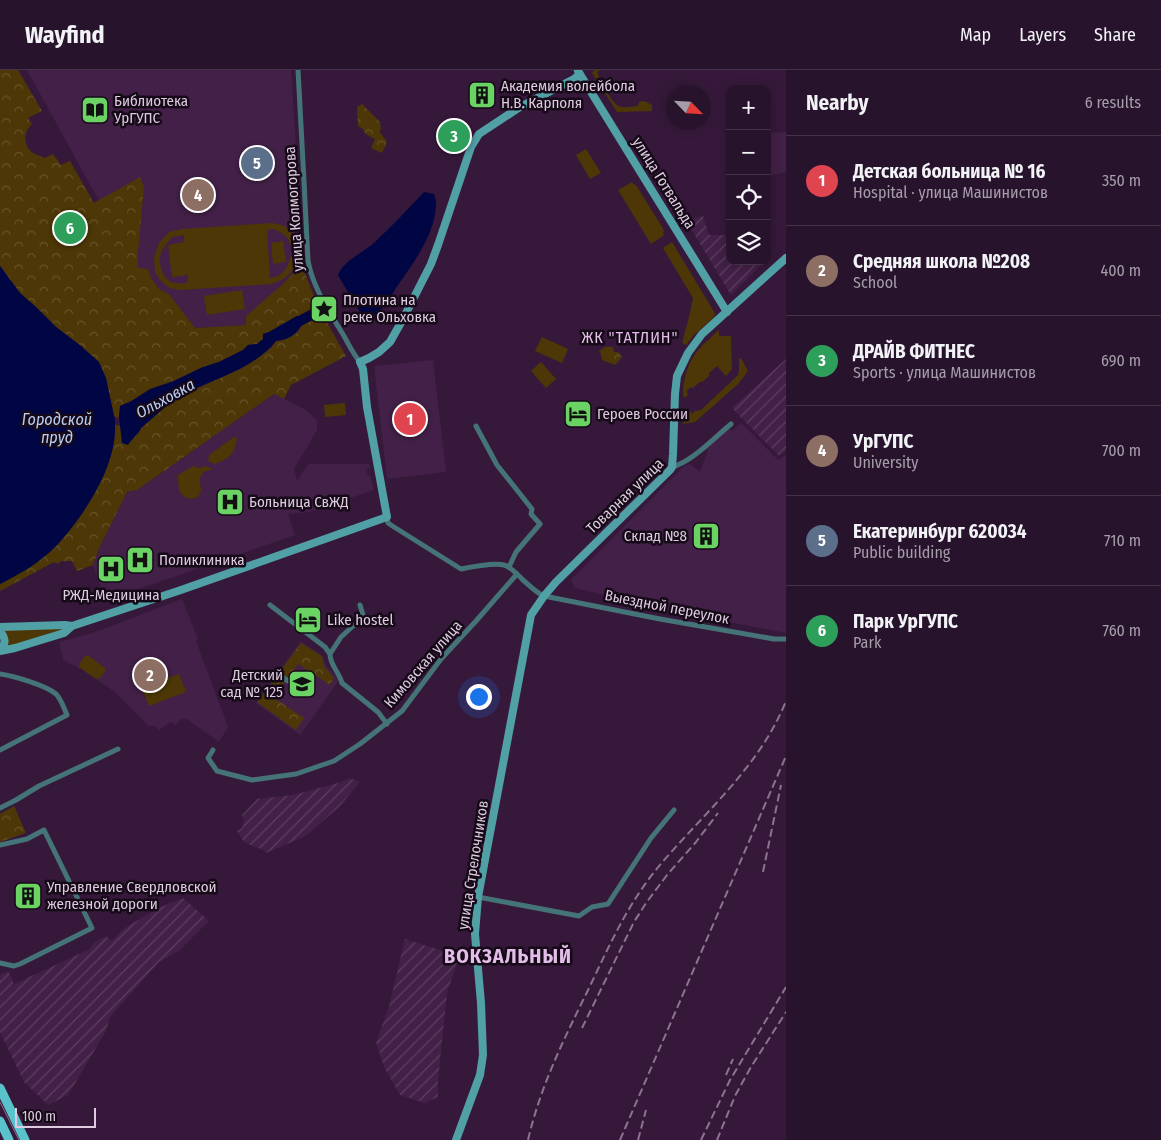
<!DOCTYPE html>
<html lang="en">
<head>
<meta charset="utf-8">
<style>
	body { margin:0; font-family:"Fira Sans Condensed",sans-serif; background:#301c34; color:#f1f3f6 }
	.controls { position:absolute; right:15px; top:15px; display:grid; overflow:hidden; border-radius:10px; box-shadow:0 2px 12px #0003 }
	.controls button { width:45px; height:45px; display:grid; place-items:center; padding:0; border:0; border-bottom:1px solid #443248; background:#28132c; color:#f1f3f6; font:25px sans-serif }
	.compass { position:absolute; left:666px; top:15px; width:45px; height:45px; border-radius:50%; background:#28132c; box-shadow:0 2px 12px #0003; rotate:115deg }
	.scale { position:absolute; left:15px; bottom:12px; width:81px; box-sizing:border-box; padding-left:5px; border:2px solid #decbe0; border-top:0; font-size:14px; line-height:18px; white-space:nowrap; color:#decbe0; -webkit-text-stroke:4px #160a18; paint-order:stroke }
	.you { position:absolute; left:478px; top:626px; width:18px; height:18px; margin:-12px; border:4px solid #fff; border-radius:50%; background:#1a73e8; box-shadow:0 0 0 8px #1a73e833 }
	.badge { display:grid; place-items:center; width:32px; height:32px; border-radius:50%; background:#6bd363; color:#fff; font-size:16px; font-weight:700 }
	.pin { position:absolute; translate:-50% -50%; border:2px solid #fff; box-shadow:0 1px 5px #0006 }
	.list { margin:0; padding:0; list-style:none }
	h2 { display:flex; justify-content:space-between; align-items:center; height:65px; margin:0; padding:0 20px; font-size:21px }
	h2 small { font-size:16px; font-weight:400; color:#a59ea9 }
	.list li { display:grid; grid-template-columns:32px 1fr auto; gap:15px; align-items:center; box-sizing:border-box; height:90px; padding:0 20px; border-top:1px solid #443248 }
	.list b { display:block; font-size:19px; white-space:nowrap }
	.list p { margin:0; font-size:16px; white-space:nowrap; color:#a59ea9 }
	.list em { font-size:16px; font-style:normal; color:#a59ea9 }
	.icon { flex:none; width:28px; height:28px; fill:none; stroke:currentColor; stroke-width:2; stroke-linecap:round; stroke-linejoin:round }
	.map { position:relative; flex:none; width:786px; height:1070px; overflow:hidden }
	header { display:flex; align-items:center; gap:30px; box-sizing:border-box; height:70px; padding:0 25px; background:#28132c; border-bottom:1px solid #443248 }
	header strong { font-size:24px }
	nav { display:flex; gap:28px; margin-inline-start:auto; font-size:18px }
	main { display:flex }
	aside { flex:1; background:#28132c }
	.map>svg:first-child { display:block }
	.built { fill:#422047 }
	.industrial { fill:url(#industrial-furrows) }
	.green { fill:#4d3706; fill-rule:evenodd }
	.park { fill:url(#park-crowns) }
	.water { fill:#000543 }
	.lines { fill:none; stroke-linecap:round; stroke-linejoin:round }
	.river { stroke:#000543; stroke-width:10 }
	.street { stroke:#457478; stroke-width:5 }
	.secondary { stroke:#51a0a6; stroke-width:8 }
	.primary { stroke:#59c2cb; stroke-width:9 }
	.tram { stroke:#8c748f; stroke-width:1 }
	.rail { stroke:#8c748f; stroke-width:2; stroke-dasharray:8 4; stroke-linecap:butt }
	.labels { text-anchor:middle; stroke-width:5; stroke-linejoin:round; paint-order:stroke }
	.poi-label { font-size:15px; fill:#decbe0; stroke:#160a18; text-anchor:start }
	.street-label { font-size:15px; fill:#decbe0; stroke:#160a18 }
	.neighbourhood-label { font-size:16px; letter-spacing:1px; fill:#e2bde7; stroke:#160a18 }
	.water-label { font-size:16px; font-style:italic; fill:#b8cdf3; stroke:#160a18 }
	.district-label { font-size:20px; font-weight:bold; letter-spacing:1px; fill:#e2bde7; stroke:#160a18 }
</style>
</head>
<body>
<header>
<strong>Wayfind</strong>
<nav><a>Map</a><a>Layers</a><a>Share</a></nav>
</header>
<main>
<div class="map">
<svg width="786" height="1070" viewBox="0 0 786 1070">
	<defs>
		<pattern id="industrial-furrows" width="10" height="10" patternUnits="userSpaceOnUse" patternTransform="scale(1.25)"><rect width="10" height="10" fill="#422047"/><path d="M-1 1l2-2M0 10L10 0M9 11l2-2" fill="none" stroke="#5d3f61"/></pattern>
		<pattern id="park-crowns" width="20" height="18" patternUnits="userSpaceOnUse" patternTransform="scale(1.25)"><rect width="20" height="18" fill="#4d3706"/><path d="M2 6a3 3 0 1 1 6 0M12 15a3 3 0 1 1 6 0" fill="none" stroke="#66532a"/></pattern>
	</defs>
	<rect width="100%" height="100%" fill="#36193a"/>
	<path class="built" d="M27 0H291L298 111 302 196 298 197 246 255 195 258 169 224 159 219 151 208 148 199 138 198 107 141 93 120Z
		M786 62V102L767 106V63Z
		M433 290 446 402 387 409 374 296Z
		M274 324 305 339 317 350V360L294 399 297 411 308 394H369L370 398 366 399 367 404 371 407 374 420 309 442 288 444 295 465 110 529 103 522 93 495 100 476 127 422 137 420Z
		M741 353 778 390 786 385V563L663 539 575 518 571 510 683 397 690 394 700 402 708 381 706 376 729 358 732 361Z
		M182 529 198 569 196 571 228 657 219 672 188 650 184 648 180 650 176 655 171 652 159 660 155 656H149L115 622 81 599 63 590 59 572 93 563Z
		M301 571 322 586 326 595 339 610 300 665 256 633Z"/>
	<path class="industrial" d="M703 146 709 165H730V191H765L731 225 688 154 695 148Z
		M786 289V381L779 386 732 338Z
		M349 708 360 712 340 736 306 766 266 783 265 781 244 772 237 761 242 758 244 752 242 745 257 729 293 725 341 712Z
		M183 828 209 851 180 880 159 892 110 947 106 961 68 1025 48 1035 24 1012 0 962V905L8 901 14 914 88 880 94 873 106 866 112 871 122 860 156 839Z
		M405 869 459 886 447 923 438 1010V1027L425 1033 400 1025 384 997 376 972 389 937Z"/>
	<path class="green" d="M594 0H601L597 2C601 11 611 34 621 37 626 38 632 36 638 36L639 32C644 30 647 32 652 35V41L617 42 592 3Z
		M586 79 601 103 590 109 576 85Z
		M632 112 633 114 636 115 664 160 663 163 664 165 651 174 618 120Z
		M272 153C276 154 281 154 284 156 303 167 301 199 283 209 280 211 275 212 272 214L180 220 169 218 160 210 155 202 154 187 159 173 169 162 182 159ZM273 159C290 165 296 177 288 194 287 197 285 201 282 203 279 206 274 207 270 208L267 160ZM184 165V172L168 175 172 207 188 205 187 213C182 213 176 214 171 212 163 208 159 196 160 187 161 180 167 173 172 167Z
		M283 171 286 192 273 194 271 173Z
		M672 172 713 240 715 244 714 247 694 265 686 275 682 273 690 243 693 228 663 178Z
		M242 220 245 239 207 245 204 226Z
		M719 260V266H731L732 299 726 306 717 296 709 303V306L702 312 701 311 693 318 691 317 687 320V323L689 324 684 328C682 322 683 318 684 312 689 286 700 277 719 260Z
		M542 267 568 279 562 293 535 281Z
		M741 288 748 301 738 314 695 352 683 354 684 339 687 338 692 344 695 341 701 340 738 305 739 301V289Z
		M541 292 556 309 546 318 531 301Z
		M345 333 346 345 325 347 324 335Z
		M234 367 237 368C235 384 230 388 215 394L208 391 209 385Z
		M193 396 199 398 205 396 213 399C209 400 204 401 202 404 198 409 201 415 201 420 200 428 192 431 185 427 183 426 181 424 180 422 178 417 178 410 178 405Z
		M69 557 13 576 5 578 3 560Z
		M85 586H89L105 598V601L100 608 96 609 79 597 80 593Z
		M179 604 186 622 149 636 141 617Z"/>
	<path class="park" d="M0 0H18L42 41 28 48 32 54C23 62 23 76 33 83 36 85 41 86 45 88L53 84 61 95 70 91 94 133 140 107 144 117 138 182V198L148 199 151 208 159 219 169 224 195 258 246 255V246L282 215 298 197 302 196 319 238 304 246H297L269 262 263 264V269L257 274 248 275 243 280 219 292 203 297 120 336 119 347 118 348 114 346 106 308 81 276 56 257 36 237 20 223 0 196Z
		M362 34 380 52 381 60 379 61 387 72 382 83 371 78 375 69C369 66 364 64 363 59L358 56 357 37Z
		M321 242 346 286 291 315 284 329 274 324 137 420 127 422 100 476 93 495 77 501 72 491H61L58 494 54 492 0 521V514C20 503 37 492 55 477 63 470 70 459 76 450 98 419 114 394 115 355L121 356 122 372 128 374C132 368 138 365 141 358L166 335 183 325 242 298 271 278 276 271 297 263 306 250Z
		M605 277H613L614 282H618L622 287 615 295 602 290 601 285 599 281Z
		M301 573 322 586 324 596 334 608 330 615 298 594 287 609 279 603Z
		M278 605 286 610 274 628 304 648 296 660 257 632Z
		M14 736 26 763 0 772V744Z"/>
	<path class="water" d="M424 122 434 124C435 128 437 131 436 135 435 164 414 192 398 215 390 227 384 240 371 247L361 244 338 205C343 191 364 182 375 172 392 156 408 139 424 122Z
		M0 196 20 223 36 237 56 257 81 276 99 292 106 308 114 346C116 351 115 356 115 361 114 400 83 447 57 475 41 492 20 504 0 514Z
		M297 246 305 248C299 261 292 270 276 271 253 300 214 308 183 325 167 333 155 347 141 358 138 365 132 368 128 375L122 373 119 347 120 336 130 332 150 319 174 311 203 297 219 292 243 280 248 275 257 274 263 269V264L269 262Z"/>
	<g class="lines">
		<path class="river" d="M294 254 313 244"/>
		<path class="street" d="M298 0 304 111 308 191C313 218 330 243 344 266 349 275 353 284 360 292
			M476 356 497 395 532 439 531 444 540 454 516 482 509 497
			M672 397C692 392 715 367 731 354
			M387 447 388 453 394 457 461 499C471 497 495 493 504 495 511 497 517 504 522 509 529 515 535 522 544 526L660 549 774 569H786
			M270 535 325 577 330 584C330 595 339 602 342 613L378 642 387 654
			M330 584 341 567 353 556 365 552 360 535
			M277 603 288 611
			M0 604C14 606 45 615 56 624 61 629 64 638 67 645L0 680
			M213 680 208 688 217 701 252 710 296 704 334 691 360 674 402 641 441 589 476 551 517 504
			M0 738 16 730 39 716 118 679
			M0 775 27 769 44 760 92 858 20 894 14 896 0 893
			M478 827 579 846 592 837 608 834 651 768 674 740"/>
		<path class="secondary" d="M578 1 727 242
			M0 557 65 555 72 556
			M0 561C5 567 7 574 0 579
			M0 581 15 578 64 563 72 556 181 520 387 447 367 337 363 299 360 292 369 288 379 282 390 272 403 249 431 194 438 175 471 77 479 64 520 37 574 9 580 4
			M456 1070 480 1005 483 985 481 933 475 864 478 827 531 545 544 526 556 512 670 400 672 397 673 384 675 324 677 306 688 283 702 264 786 188"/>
		<path class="primary" d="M0 1018 25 1070
			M0 1051 9 1070"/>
		<path class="tram" d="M0 1032 19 1070"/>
		<path class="rail" d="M763 802 781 715
			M582 958 634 852 646 833 667 805 696 772 718 743
			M726 1005 733 989
			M528 1070C541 1014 565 967 590 916 609 876 627 836 655 801 700 746 759 699 786 631
			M620 1070 786 686
			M638 1070 646 1040
			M701 1070 730 1010 786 917
			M717 1070 735 1026 751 997 786 942"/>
	</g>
	<defs>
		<g id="building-square" transform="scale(1.4375)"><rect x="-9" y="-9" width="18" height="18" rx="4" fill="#6bd363" stroke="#160a18"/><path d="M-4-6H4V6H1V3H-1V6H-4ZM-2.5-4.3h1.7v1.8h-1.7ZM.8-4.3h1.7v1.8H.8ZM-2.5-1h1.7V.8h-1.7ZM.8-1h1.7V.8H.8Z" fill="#111"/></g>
		<g id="library-square" transform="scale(1.4375)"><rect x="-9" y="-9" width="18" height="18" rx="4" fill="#6bd363" stroke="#160a18"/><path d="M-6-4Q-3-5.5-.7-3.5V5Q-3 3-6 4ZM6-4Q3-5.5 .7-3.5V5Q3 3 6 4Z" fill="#111"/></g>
		<g id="sight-square" transform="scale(1.4375)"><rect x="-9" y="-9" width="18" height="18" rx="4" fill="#6bd363" stroke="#160a18"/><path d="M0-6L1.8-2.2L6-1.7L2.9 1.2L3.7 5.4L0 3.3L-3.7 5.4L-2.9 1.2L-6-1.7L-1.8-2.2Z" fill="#111"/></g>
		<g id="hotel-square" transform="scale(1.4375)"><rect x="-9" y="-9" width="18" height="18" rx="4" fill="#6bd363" stroke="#160a18"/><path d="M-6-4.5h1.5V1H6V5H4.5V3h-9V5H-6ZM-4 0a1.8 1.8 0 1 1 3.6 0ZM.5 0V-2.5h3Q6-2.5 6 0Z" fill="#111"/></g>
		<g id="hospital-square" transform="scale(1.4375)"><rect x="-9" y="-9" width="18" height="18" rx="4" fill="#6bd363" stroke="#160a18"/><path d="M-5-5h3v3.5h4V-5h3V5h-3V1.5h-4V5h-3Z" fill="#111"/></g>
		<g id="school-square" transform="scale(1.4375)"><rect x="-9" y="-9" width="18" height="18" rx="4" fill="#6bd363" stroke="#160a18"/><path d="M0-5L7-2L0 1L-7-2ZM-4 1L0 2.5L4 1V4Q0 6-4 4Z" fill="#111"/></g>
	</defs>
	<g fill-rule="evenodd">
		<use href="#building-square" x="482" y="25"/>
		<use href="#library-square" x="95" y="40"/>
		<use href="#sight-square" x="324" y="239"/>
		<use href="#hotel-square" x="578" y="344"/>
		<use href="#hospital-square" x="230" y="432"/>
		<use href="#building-square" x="706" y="466"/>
		<use href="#hospital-square" x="140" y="490"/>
		<use href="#hospital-square" x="111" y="499"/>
		<use href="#hotel-square" x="308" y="550"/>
		<use href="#school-square" x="302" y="614"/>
		<use href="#building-square" x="28" y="826"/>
	</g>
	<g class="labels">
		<g class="poi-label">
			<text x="501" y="21">Академия волейбола<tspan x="501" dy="17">Н.В. Карполя</tspan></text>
			<text x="114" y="36">Библиотека<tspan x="114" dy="17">УрГУПС</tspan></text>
			<text x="343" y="235">Плотина на<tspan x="343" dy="17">реке Ольховка</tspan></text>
			<text x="597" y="349">Героев России</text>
			<text x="249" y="437">Больница СвЖД</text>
			<text x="687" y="471" text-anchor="end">Склад №8</text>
			<text x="159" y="495">Поликлиника</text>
			<text x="111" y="530" text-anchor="middle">РЖД-Медицина</text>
			<text x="327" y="555">Like hostel</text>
			<text x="283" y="610" text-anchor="end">Детский<tspan x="283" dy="17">сад № 125</tspan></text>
			<text x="47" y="822">Управление Свердловской<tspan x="47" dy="17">железной дороги</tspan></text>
		</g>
		<g class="street-label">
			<text transform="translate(664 113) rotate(58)" y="5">улица Готвальда</text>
			<text transform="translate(294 139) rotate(-94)" y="5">улица Колмогорова</text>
			<text transform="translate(625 426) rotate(-44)" y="5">Товарная улица</text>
			<text transform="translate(667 537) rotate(11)" y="5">Выездной переулок</text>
			<text transform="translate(423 594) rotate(-49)" y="5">Кимовская улица</text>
			<text transform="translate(473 795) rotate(-81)" y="5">улица Стрелочников</text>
		</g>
		<g class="neighbourhood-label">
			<text x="630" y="273">ЖК "ТАТЛИН"</text>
		</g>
		<g class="water-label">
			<text transform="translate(165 328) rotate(-29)" y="6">Ольховка</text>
			<text x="57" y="355">Городской<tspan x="57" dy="18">пруд</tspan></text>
		</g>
		<g class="district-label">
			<text x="508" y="893">ВОКЗАЛЬНЫЙ</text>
		</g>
	</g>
</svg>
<div class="controls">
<button>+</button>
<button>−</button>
<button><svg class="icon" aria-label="locate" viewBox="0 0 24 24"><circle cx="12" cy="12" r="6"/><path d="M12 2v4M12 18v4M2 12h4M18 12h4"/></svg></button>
<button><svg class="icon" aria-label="layers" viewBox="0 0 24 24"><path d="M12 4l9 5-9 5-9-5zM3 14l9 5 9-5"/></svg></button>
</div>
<svg class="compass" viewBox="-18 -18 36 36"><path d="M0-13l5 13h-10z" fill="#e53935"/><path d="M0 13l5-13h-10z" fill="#a59ea9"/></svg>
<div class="scale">100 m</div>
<div class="you"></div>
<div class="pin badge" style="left:410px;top:349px;background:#e0444e">1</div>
<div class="pin badge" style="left:150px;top:605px;background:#8d6e63">2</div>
<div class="pin badge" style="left:454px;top:66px;background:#2e9e5b">3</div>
<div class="pin badge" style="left:198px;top:125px;background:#8d6e63">4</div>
<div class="pin badge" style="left:257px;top:93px;background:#5c6f8a">5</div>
<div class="pin badge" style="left:70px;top:158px;background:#2e9e5b">6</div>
</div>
<aside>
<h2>Nearby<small>6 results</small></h2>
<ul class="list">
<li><span class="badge" style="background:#e0444e">1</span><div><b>Детская больница № 16</b><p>Hospital · улица Машинистов</p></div><em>350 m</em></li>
<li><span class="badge" style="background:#8d6e63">2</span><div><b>Средняя школа №208</b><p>School</p></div><em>400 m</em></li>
<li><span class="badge" style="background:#2e9e5b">3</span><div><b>ДРАЙВ ФИТНЕС</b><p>Sports · улица Машинистов</p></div><em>690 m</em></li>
<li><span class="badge" style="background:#8d6e63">4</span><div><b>УрГУПС</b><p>University</p></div><em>700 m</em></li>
<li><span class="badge" style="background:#5c6f8a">5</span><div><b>Екатеринбург 620034</b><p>Public building</p></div><em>710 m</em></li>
<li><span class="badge" style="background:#2e9e5b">6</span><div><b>Парк УрГУПС</b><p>Park</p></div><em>760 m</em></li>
</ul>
</aside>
</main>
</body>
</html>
